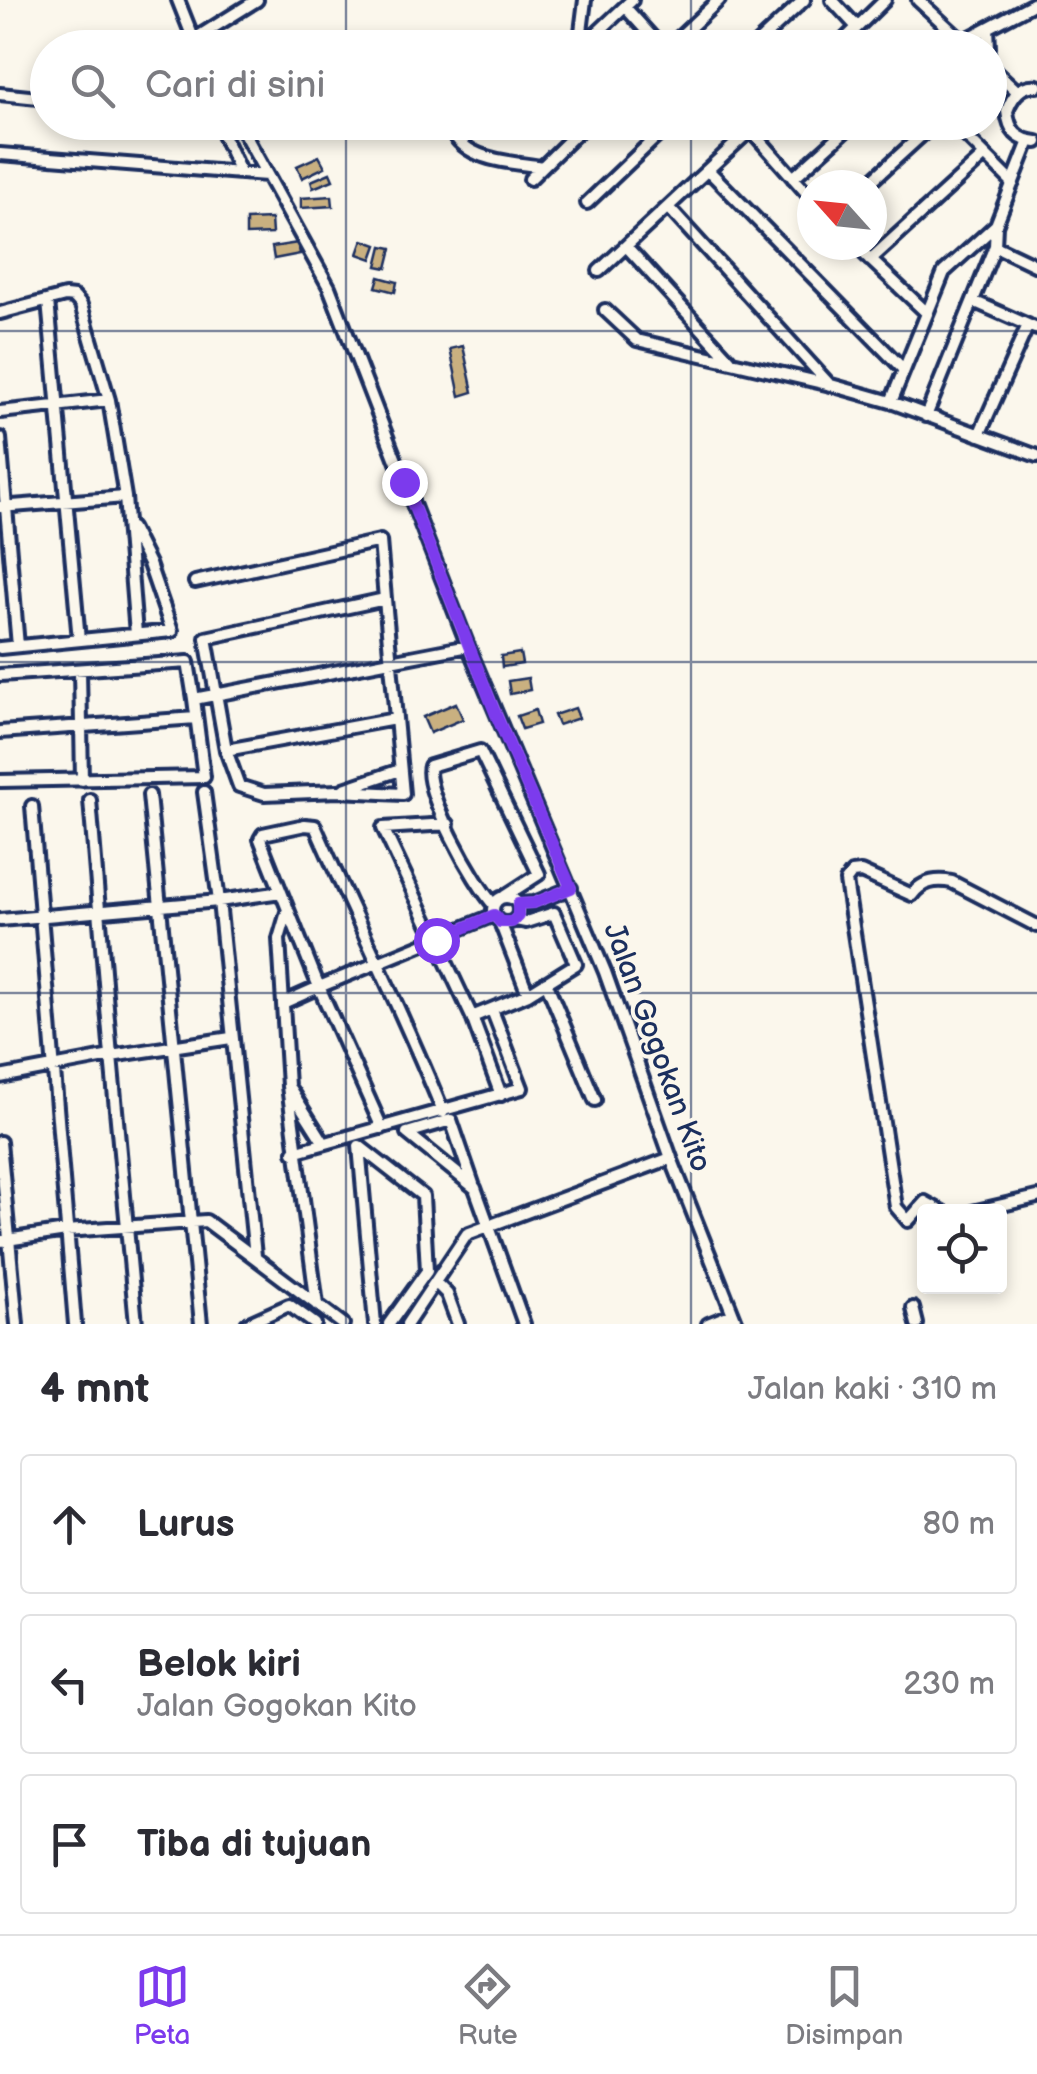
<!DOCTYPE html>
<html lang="id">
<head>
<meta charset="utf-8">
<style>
	body { margin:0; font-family:"Balsamiq Sans",sans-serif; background:#f7f7f7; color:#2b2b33 }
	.controls { position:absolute; right:30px; bottom:30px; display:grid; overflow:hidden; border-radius:10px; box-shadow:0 5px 15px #0003 }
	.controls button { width:90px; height:90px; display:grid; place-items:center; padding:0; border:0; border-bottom:2px solid #e1e1e2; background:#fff; color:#2b2b33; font:50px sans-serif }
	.compass { position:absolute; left:797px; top:170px; width:90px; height:90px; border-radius:50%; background:#fff; box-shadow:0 5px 15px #0003; rotate:297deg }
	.stop { position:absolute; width:30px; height:30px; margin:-22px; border:8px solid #7c3aed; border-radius:50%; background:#fff }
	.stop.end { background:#7c3aed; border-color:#fff; box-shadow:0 2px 10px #0008 }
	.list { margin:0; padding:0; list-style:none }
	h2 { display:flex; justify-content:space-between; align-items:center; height:130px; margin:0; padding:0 40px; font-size:42px }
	h2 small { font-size:32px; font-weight:400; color:#7c7c81 }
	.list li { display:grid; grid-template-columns:65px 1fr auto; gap:30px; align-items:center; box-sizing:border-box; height:140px; margin:0 20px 20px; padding:0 20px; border:2px solid #e1e1e2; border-radius:10px }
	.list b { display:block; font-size:38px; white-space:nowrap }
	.list p { margin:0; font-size:32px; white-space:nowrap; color:#7c7c81 }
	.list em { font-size:32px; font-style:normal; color:#7c7c81 }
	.icon { flex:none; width:55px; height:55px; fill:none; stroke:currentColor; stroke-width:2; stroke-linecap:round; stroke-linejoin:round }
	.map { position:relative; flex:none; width:1037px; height:1324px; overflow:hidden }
	.search { position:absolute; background:#fff; box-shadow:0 5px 15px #0003; left:30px; right:30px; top:30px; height:110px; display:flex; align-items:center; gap:25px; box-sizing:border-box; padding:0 35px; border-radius:55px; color:#7c7c81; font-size:38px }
	.sheet { height:610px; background:#fff }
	nav { display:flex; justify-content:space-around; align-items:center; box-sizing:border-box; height:140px; border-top:2px solid #e1e1e2; background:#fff; font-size:28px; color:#7c7c81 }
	nav a { display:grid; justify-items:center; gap:5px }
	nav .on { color:#7c3aed }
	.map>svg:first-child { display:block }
	.building { fill:#c9b080; stroke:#1b2f5e; stroke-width:2.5 }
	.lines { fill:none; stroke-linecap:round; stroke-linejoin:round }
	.street-casing { stroke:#1b2f5e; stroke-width:18 }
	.street { stroke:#fbf7ec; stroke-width:10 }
	.route { stroke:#7c3aed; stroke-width:12 }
	.grid { fill:none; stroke:#1b2f5e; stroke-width:2.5; stroke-opacity:0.55 }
	.labels { text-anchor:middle; stroke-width:8; stroke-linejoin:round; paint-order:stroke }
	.street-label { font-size:30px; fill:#1b2f5e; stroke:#fbf7ec }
</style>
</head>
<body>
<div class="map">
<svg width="1037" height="1324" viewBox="0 0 1037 1324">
	<rect width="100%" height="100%" fill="#fbf7ec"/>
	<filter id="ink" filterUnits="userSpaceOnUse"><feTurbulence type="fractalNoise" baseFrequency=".01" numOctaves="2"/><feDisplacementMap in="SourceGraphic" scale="20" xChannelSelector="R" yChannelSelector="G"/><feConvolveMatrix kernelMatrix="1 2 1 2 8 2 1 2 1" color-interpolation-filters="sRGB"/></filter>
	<g filter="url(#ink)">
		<path class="building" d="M274 122H291V134H274Z
			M319 156 325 167 302 178 297 166Z
			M330 173 333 180 313 188 311 181Z
			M332 196 333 206 301 208V198Z
			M271 219 272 234 246 235V220Z
			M363 240 377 245 372 259 358 254Z
			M298 243 300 254 274 259 272 247Z
			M382 246 392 248 387 268 377 266Z
			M379 277 397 282 395 292 376 287Z
			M463 346 473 392 460 396 450 349Z
			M520 653 522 664 502 667 501 656Z
			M528 678 530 690 510 694 508 681Z
			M456 703 463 719 430 733 423 717Z
			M575 708 579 718 558 725 554 715Z
			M535 710 539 724 522 729 517 716Z"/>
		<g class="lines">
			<g class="street-casing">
				<path id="street" d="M178 0 197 48
					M832 0 857 27
					M918 0 970 48
					M625 7 662 48
					M988 28 989 48
					M193 40 257 0
					M963 41 1037 2
					M579 48 585 0
					M581 48 632 0
					M668 48 719 0
					M752 48 804 0
					M836 48 885 0
					M940 48 954 35
					M990 66 1018 92
					M1037 86C1021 84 1012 97 1007 111 1009 131 1017 140 1037 142
					M0 94 48 99
					M217 122 240 172
					M238 122 329 287 468 646 605 972 671 1158 737 1324
					M447 122C462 162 506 161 542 167
					M732 122 744 135
					M952 122 1013 183
					M751 130 812 199
					M1029 141 996 225 995 246 1037 266
					M0 154 267 175
					M708 170 904 370
					M793 178 855 122
					M530 179 588 122
					M867 185 936 122
					M587 203 672 122
					M668 207 829 384
					M855 245 927 313
					M626 246 730 360
					M870 260 985 155
					M599 271 759 122
					M48 301 79 640
					M973 301 1037 329
					M605 310 637 340 831 385 891 402 1037 456
					M0 313 65 296 74 297 81 305 109 400 125 497 136 634
					M891 402 944 272 996 225
					M0 412 109 400
					M926 416 995 246
					M979 435 1028 325
					M0 438 18 646
					M0 507 125 497
					M195 582 380 541 385 599 206 638 226 750 239 786 264 794 338 791 403 794 385 599
					M0 648 172 631 149 564 131 528
					M80 670 82 780
					M0 675 188 662 194 699 468 646
					M0 732 196 718
					M226 750 395 719
					M0 781 204 777 194 699
					M344 789 400 770
					M204 792 219 901 255 1256
					M149 795 201 1324
					M32 806 75 1324
					M448 824 383 828 472 1017 528 994 576 964 554 913 526 922 516 920
					M281 892 260 839 263 834 305 825 315 826C357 922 404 1015 443 1112
					M493 910a13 13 0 1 1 26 0a13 13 0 1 1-26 0Z
					M519 904 534 903 571 888
					M494 905C475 885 422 790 430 766L480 751 539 874 505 896
					M287 912 279 939 288 1086 317 1305
					M0 920 219 901 281 892 319 987 494 915
					M500 922 528 994
					M546 982 595 1100
					M283 1003 319 987 382 1128
					M472 1017 501 1095
					M0 1077 111 1056 90 800
					M290 1089 324 1143
					M407 1133 475 1188 524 1324
					M407 1133 451 1120 473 1184
					M0 1142 17 1324
					M359 1146 423 1196 427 1271 389 1324
					M359 1146 375 1324
					M294 1152 522 1088 492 1010
					M943 1212 925 1202 908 1221 896 1207 846 881 852 873 861 872 912 895C922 881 936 879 952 882L1037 926
					M972 1212 1037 1197
					M0 1241 66 1231 206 1221 343 1324
					M435 1282 447 1294 458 1324
					M913 1308 917 1324
					M136 1324 111 1056 231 1038
					M247 1324 289 1305 315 1324
					M407 1324 467 1234 671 1158
					M708 1324 733 1314"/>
			</g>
			<use href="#street" class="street"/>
		</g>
	</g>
	<g class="lines" filter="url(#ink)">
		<path class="route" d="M404 482 495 712 571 888 534 903 518 904V916L512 922H500L494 915 436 940"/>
	</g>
	<path class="grid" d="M346 0V48M691 0V48M346 122V1324M691 122V1324M0 331H1037M0 662H1037M0 993H1037"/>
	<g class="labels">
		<g class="street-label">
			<text transform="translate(658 1047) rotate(70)" y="10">Jalan Gogokan Kito</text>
		</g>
	</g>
</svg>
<div class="controls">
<button><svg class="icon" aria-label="locate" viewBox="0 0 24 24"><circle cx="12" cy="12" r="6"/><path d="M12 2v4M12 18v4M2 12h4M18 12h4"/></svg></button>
</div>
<svg class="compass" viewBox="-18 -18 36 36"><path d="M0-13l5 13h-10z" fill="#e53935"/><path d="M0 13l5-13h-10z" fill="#7c7c81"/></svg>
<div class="stop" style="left:436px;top:940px"></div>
<div class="stop end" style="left:404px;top:482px"></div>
<div class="search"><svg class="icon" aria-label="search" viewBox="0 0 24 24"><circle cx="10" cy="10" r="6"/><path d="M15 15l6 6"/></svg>Cari di sini</div>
</div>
<section class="sheet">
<h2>4 mnt<small>Jalan kaki · 310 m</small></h2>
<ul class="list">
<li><svg class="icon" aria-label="ahead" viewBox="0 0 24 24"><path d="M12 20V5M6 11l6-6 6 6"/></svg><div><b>Lurus</b></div><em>80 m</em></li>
<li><svg class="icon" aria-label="left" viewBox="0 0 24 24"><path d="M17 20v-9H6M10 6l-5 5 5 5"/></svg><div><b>Belok kiri</b><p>Jalan Gogokan Kito</p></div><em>230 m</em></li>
<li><svg class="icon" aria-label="arrive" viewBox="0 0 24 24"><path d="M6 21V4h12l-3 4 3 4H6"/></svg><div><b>Tiba di tujuan</b></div></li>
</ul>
</section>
<nav>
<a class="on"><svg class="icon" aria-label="map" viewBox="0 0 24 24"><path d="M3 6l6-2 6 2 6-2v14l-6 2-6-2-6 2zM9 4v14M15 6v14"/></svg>Peta</a>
<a><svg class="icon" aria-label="directions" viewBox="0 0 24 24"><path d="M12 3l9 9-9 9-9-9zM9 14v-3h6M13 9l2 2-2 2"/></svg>Rute</a>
<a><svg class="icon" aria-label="saved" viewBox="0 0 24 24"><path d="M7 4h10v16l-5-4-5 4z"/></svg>Disimpan</a>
</nav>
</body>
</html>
